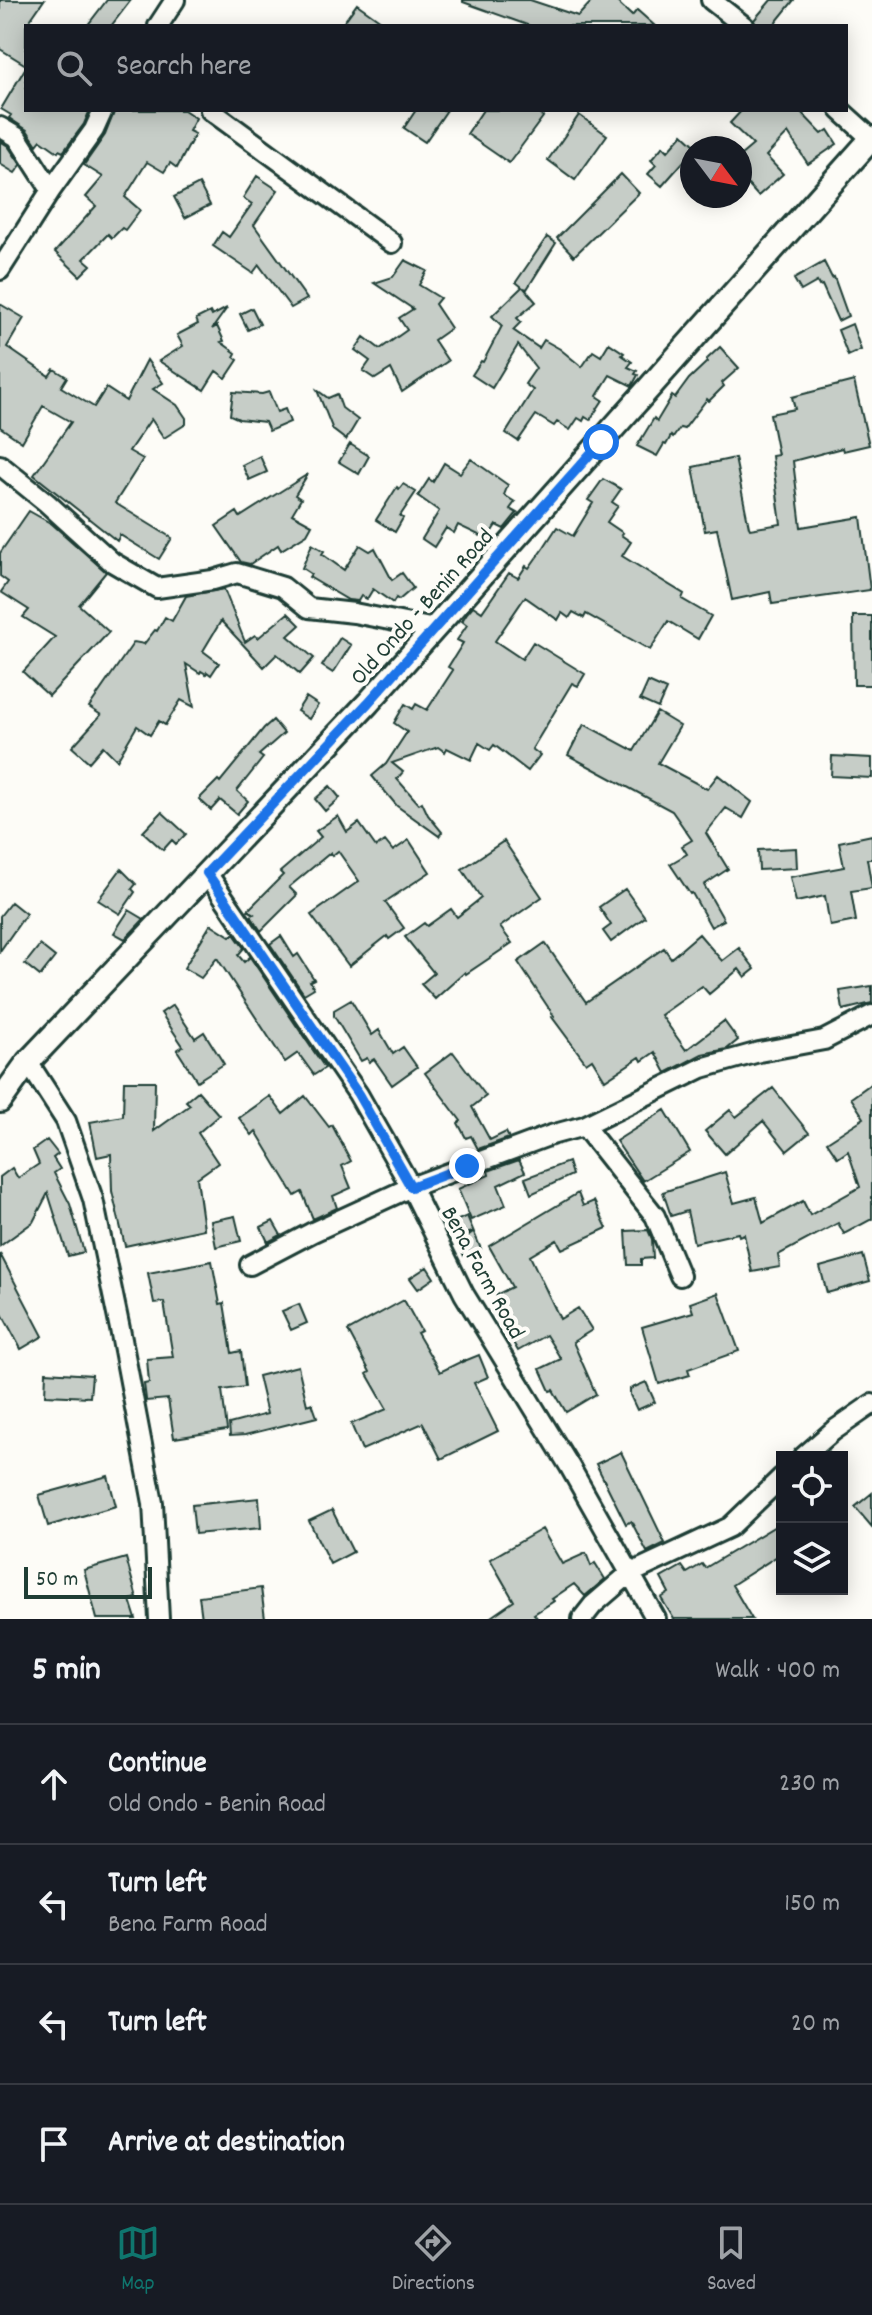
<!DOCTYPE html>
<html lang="en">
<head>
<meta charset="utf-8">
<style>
	body { margin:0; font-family:Dekko,sans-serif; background:#20242c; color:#f1f3f6 }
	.controls { position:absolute; right:24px; bottom:24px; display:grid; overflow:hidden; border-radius:0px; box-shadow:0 4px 20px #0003 }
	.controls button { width:72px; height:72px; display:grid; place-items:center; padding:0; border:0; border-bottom:2px solid #363941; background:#171b24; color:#f1f3f6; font:40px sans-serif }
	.compass { position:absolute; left:680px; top:136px; width:72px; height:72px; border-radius:50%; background:#171b24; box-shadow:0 4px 20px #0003; rotate:122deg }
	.scale { position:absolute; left:24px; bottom:20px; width:128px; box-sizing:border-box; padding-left:8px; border:4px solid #1f3d34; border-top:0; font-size:22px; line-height:28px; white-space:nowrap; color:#1f3d34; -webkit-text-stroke:6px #fdfcf7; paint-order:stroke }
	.stop { position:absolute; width:24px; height:24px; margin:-18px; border:6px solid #1a73e8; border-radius:50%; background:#fff }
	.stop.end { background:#1a73e8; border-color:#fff; box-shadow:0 2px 8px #0008 }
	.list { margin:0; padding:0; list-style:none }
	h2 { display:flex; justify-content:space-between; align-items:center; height:104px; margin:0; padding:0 32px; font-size:34px }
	h2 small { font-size:26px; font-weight:400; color:#9ea1a6 }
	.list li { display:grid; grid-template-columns:52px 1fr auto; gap:24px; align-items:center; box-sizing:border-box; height:120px; padding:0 32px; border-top:2px solid #363941 }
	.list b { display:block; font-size:30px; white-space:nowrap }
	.list p { margin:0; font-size:26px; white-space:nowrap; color:#9ea1a6 }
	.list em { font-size:26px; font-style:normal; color:#9ea1a6 }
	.icon { flex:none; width:44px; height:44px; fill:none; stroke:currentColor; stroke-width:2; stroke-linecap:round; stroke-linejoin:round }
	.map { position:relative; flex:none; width:872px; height:1619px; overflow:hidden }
	.search { position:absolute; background:#171b24; box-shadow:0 4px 20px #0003; left:24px; right:24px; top:24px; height:88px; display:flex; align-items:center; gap:20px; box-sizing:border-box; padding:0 28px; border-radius:0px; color:#9ea1a6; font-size:30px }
	.sheet { height:584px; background:#171b24 }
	nav { display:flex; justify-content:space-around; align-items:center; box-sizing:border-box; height:112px; border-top:2px solid #363941; background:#171b24; font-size:22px; color:#9ea1a6 }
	nav a { display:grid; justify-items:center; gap:4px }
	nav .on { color:#0f766e }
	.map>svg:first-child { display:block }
	.building { fill:#c6cdc7; stroke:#1f3d34; stroke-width:2 }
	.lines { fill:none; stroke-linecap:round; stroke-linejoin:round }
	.minor-casing { stroke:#1f3d34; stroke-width:24 }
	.major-casing { stroke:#1f3d34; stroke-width:28 }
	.minor { stroke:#fdfcf7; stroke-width:18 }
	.major { stroke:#fdfcf7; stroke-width:22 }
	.route { stroke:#1a73e8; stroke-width:10 }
	.labels { text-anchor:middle; stroke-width:8; stroke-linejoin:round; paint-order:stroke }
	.street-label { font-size:24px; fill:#1f3d34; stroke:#fdfcf7 }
</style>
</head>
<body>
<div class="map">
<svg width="872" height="1619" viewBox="0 0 872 1619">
	<rect width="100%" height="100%" fill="#fdfcf7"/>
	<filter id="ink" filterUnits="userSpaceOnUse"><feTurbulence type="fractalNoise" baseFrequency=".0125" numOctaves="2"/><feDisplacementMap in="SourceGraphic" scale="16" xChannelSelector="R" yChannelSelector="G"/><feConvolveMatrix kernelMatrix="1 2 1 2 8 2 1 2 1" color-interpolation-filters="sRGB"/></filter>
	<g filter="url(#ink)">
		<path class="building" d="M0 0H44L26 26V65L0 49Z
			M107 0H131L111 26H87Z
			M463 0H530L578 16 593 0H615L632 16 637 10 655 26H530L463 2Z
			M771 0H794L773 26H756L754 20Z
			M357 4 388 26H341Z
			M26 67V110H90L84 124 63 152 59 150 58 152 41 140 37 145 27 130 9 118 11 115 1 109Z
			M115 110H184L196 118 189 131 195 134 177 168 170 163 164 172 147 162 125 197 140 210 125 230 122 228 112 238 108 234 84 259 91 265 80 276 55 252 96 206 86 197 103 177 84 165 105 135Z
			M416 110H447L425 142 404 128Z
			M483 110H534L543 117 509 163 467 134Z
			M742 110H799L822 134 828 130 837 144 808 164 788 133 766 156 783 174 758 196 740 176V156L753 145 730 123Z
			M579 115 607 135 575 180 548 160Z
			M683 134 697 147 692 148V152L662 186 648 174 656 165 651 160 663 146 668 151Z
			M0 141 8 146 21 165 15 173 0 164Z
			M621 174 639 193 574 256 557 238Z
			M257 176 278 190 254 225 307 299 291 308 259 265 253 273 213 246 222 232 229 237 252 204 243 198Z
			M199 184 210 205 185 218 174 197Z
			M547 237 556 243 527 289 524 288 536 302 517 318 521 322 513 330 539 348 544 340 560 349 582 367 593 351 601 356 609 343 624 353 622 355 632 362 628 367 637 371 635 374 638 375 632 386 610 375 597 396 603 400 590 420 585 417 583 421 578 418 570 430 557 422 554 426 536 415 518 441 506 433 533 390 525 384 536 368 518 345 492 388 472 375 481 361 483 362 502 326 492 316 522 287 516 282Z
			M405 260 427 271 419 285 440 298 435 304 451 328 434 340 448 361 402 392 391 369 375 379 363 371 370 361 355 350 364 337 380 349 407 330 399 318 413 309 374 283 393 277Z
			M824 262 832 278 834 277 848 316 838 321 822 285 819 286 817 282 801 291 794 279Z
			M0 304 24 318 7 347 49 376 54 369 67 377 61 387 94 407 106 388 126 401 147 360 163 383 153 389 177 405 186 418V424L164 438 151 419 129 451 143 459 115 503 172 538 159 559 120 535 117 541 34 475 71 422 43 406 22 442 0 427Z
			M227 308 212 329 217 326 224 341 221 342 236 353 234 357 238 360 226 378 216 371 204 390 159 361 183 346 177 335 198 324 196 319 210 312 212 316Z
			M252 308 260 324 248 330 240 314Z
			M852 324 861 350 848 356 838 330Z
			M720 347 739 368 722 383 724 386 709 401 707 399 684 429 680 428 673 438 671 436 666 445 664 444 657 456 637 446 654 418 657 421 672 396 675 398 689 379 707 362 706 360Z
			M854 381 869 445 843 451 842 448 793 461 801 527 861 517 870 590 772 604 770 592 732 600 717 529 705 531 693 467 735 458 749 527 750 529 781 524 772 456 778 455 770 414 795 409 792 397Z
			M317 390 328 398 337 394 342 408 358 420 346 440 333 430Z
			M233 392 262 394 269 392 277 412 285 409 290 422 269 431 265 422 239 419 230 415Z
			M350 444 369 456 359 474 339 462Z
			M260 456 267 472 249 480 242 465Z
			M471 459 508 485 504 495 515 502 510 509 517 513 504 529 496 525 487 539 458 525 454 533 446 528 434 547 422 539 439 511 418 496 429 479 433 482 444 463 460 473Z
			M308 474 295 495 301 499 292 514 312 525 307 534 281 550 278 545 250 564 241 562 216 526 237 512 240 517Z
			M603 479 621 489 612 502 618 506 607 522 623 533 621 535 631 542 622 556 684 594 682 599 711 616 698 639 668 621 650 650 586 614 584 618 573 612 569 618 562 613 558 620 525 597 495 641 522 659 533 642 585 674 578 686 572 683 532 749 540 755 528 771 494 745 490 750 479 743 471 760 447 748 445 752 438 747 392 763 403 772 397 779 419 804 422 802 428 815 442 832 439 836 397 806 372 776 386 764 407 732 394 723 405 704 413 709 416 704 427 710 453 670 448 667 463 643 457 640 467 625 462 621 467 613 473 606 482 612 509 573 518 578 526 566 529 568 544 547 557 527 573 536 593 503 588 500Z
			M403 484 416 492 400 516 403 518 395 532 376 520 397 487 399 489Z
			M29 511 52 524 106 572 79 605 109 632 49 696 23 672 55 637 23 617 29 610 1 592 8 582 0 576V553Z
			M312 544 324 551 322 554 344 570 360 545 370 551 375 548 392 580 402 573 413 588 399 600 396 598 393 603 373 589 367 599 361 596 358 601 348 600 309 577 311 574 302 568Z
			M224 589 245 642 255 635 258 638 288 613 300 625 288 636 314 658 300 674 277 654 264 667 221 621 203 651 219 663 211 675 207 672 206 674 201 671 200 673 186 664 194 707 181 700 165 725 159 721 150 735 137 726 117 760 103 746 89 762 72 747 101 715 89 707 134 642 144 644 155 630 157 631 165 617 172 621 186 596Z
			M853 616H872V685H854Z
			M340 638 351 645 333 673 322 666Z
			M648 682 666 690 658 708 640 700Z
			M306 697 318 705 309 719 297 711Z
			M657 712 680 726 658 763 707 789 718 775 752 802 743 818 726 808 706 833 728 869 704 885 724 920 711 927 692 893 690 894 670 864 687 854 682 846 692 840 672 811 568 755 584 724 634 751Z
			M273 720 284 733 259 755 263 758 237 791 248 801 237 814 220 800 211 810 199 799 218 780 220 782 264 728Z
			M832 756 872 758V778L831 776Z
			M330 786 340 798 325 811 315 799Z
			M162 812 186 834 176 844 172 840 163 850 143 832Z
			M338 816 347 832 359 823 376 847 385 841 393 851 409 840 430 872 385 902 404 928 389 939 387 936 349 966 311 915 359 881 338 851 332 856 330 853 289 887 297 895 261 931 251 916 254 914 248 910 283 875 280 872 321 837 316 831Z
			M872 835V859H867L872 888 851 891 856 921 830 926 825 896 796 902 790 877 844 867 839 842Z
			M504 841 542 897 500 927 512 943 466 974 465 972 435 999 421 984 434 973 405 937 424 923 427 926 451 909 457 917 481 898 462 869Z
			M796 848 797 868 759 870 758 850Z
			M121 869 136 884 132 889 135 892 120 914 98 900Z
			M625 889 645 917 611 942 603 931 611 925 599 907Z
			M11 902 26 914 0 951V916Z
			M129 910 144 919 125 939 114 933Z
			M211 924 230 936 234 934 244 948 238 955 244 962 250 957 325 1068 314 1075 298 1053 285 1062 217 958 201 978 184 968Z
			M699 934 722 961 739 948 755 969 745 977 739 969 709 994 702 986 661 1015 686 1050 724 1021 738 1040 727 1049 702 1054 666 1073 655 1052 642 1061 640 1057 605 1080 592 1059 586 1063 552 1017 554 1016 518 962 545 943 586 1002 664 948 671 958Z
			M281 936 294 957 298 954 314 979 310 981 314 988 304 994 270 944Z
			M40 945 55 957 40 976 25 964Z
			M872 986V1003L843 1010 840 991Z
			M351 1000 372 1035 379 1030 393 1054 403 1047 417 1067 392 1085 374 1059 369 1062 367 1058 361 1061 334 1016V1010Z
			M173 1005 195 1038 204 1032 224 1064 197 1081 177 1050 183 1046 161 1013Z
			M453 1052 486 1096 472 1107 490 1140 506 1132 509 1138 478 1149 471 1136 466 1138 458 1123 461 1121 425 1073Z
			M124 1081H155L154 1131 190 1105 186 1101 198 1091 219 1115 198 1133 218 1163 197 1178 204 1229 125 1246 112 1191 111 1154 97 1157 90 1122 123 1116Z
			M872 1083V1219L844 1234 838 1223 778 1255 780 1267 752 1272 744 1234 739 1236 738 1233 694 1243 687 1211 671 1216 663 1192 725 1172 734 1203 756 1197 763 1223 803 1201 810 1215 860 1187 848 1151 838 1158 827 1142 864 1118 851 1098Z
			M773 1088 809 1133 787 1151 763 1121 725 1154 705 1131 730 1110 736 1117Z
			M270 1096 283 1114 305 1096 329 1127 332 1125 351 1161 342 1166 351 1188 333 1196 337 1208 313 1219 302 1192 295 1196 256 1131 252 1135 239 1118Z
			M665 1110 690 1152 643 1181 616 1141Z
			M47 1140 58 1154 53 1158 60 1169 54 1173 70 1204 84 1252 68 1256 48 1193 33 1222 0 1246V1177L12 1168 18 1178 39 1164 33 1150Z
			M519 1160 525 1172 498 1185 506 1205 471 1220 458 1189 489 1175 488 1171Z
			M568 1162 572 1175 531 1194 525 1178Z
			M578 1193 583 1206 594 1201 607 1228 562 1249 557 1240 530 1256 560 1319 578 1308 592 1330 573 1342 596 1394 566 1412 553 1390 550 1391 540 1369 561 1359 546 1335 518 1351 511 1339 516 1337 496 1295 512 1287 489 1246Z
			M235 1216 241 1241 216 1247 211 1221Z
			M467 1216 481 1249 464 1256 458 1243 473 1232 454 1237 449 1224Z
			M273 1221 281 1235 268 1242 261 1227Z
			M648 1230 652 1239 653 1258 641 1259V1265H628L626 1231Z
			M0 1254 43 1336 21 1349 0 1310Z
			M863 1255 870 1281 827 1293 820 1267Z
			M212 1261 220 1304 224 1303 232 1353 241 1351 245 1387 222 1390 227 1430 174 1438 168 1399 146 1401V1399L144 1384 149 1383 147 1359 173 1357 164 1302 154 1303 148 1273Z
			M427 1267 434 1278 418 1289 410 1278Z
			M718 1293 739 1351 688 1369 690 1375 659 1384 642 1327 693 1312 690 1303Z
			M404 1300 421 1331 417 1333 440 1372 462 1361V1362L479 1355 488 1377 474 1383 498 1431 441 1459 423 1423 362 1450 351 1424 387 1409 367 1374 370 1372 348 1331Z
			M299 1304 307 1323 291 1330 282 1311Z
			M298 1366 307 1405 312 1403 317 1417 245 1435 230 1436 229 1424 267 1414 258 1376Z
			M46 1372 92 1375 90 1397 45 1395Z
			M646 1382 655 1402 637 1410 630 1395V1389Z
			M621 1452 665 1543 647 1552 631 1521 626 1524 596 1464Z
			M108 1476 116 1506 48 1526 39 1495Z
			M872 1493V1527L855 1507Z
			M259 1498 261 1528 195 1534 192 1505Z
			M332 1510 353 1552 330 1564 309 1521Z
			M782 1522V1553L732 1585 752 1619H674L661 1598 669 1593 661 1578 682 1566 687 1573 702 1564 705 1568Z
			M542 1529 562 1564 586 1553 591 1566 595 1563 605 1579 585 1596 574 1584 552 1599 554 1601 534 1614 538 1619H488L514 1601 490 1559Z
			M126 1558 137 1598 130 1600 136 1619H97L84 1570Z
			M261 1588 265 1619H202L199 1596Z"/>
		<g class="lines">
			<g class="minor-casing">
				<path id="minor" d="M711 0 744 26
					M158 26 175 0
					M210 110 392 243
					M840 110 871 138
					M0 127 17 137 51 190
					M0 270 51 190 94 130 103 110
					M0 465 47 503 112 562 157 588 213 580 237 573 283 587 309 608 354 613 435 629
					M207 873 358 1094 411 1187 464 1294 570 1467 656 1619
					M28 1062 66 1121 93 1199 120 1329 153 1503 159 1619
					M584 1126 655 1216 680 1276
					M250 1265 313 1232 411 1187 551 1135 584 1126 702 1068 759 1052 824 1040 872 1015
					M803 1457 833 1431 872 1404
					M582 1619 593 1605 629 1574 730 1527 782 1477"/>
			</g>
			<g class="major-casing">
				<path id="major" d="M0 1101 28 1062 368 703 872 138"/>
			</g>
			<use href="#minor" class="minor"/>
			<use href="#major" class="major"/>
		</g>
	</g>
	<g class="lines" filter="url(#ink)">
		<path class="route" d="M467 1166 411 1187 358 1094 207 873 368 703 601 442"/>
	</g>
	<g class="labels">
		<g class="street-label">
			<text transform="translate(421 606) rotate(-48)" y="8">Old Ondo - Benin Road</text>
			<text transform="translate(484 1272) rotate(61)" y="8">Bena Farm Road</text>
		</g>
	</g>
</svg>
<div class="controls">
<button><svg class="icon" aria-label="locate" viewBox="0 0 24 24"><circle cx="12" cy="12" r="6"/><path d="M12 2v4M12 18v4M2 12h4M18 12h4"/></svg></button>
<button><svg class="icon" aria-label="layers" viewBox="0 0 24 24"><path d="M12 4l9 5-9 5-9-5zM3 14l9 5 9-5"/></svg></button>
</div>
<svg class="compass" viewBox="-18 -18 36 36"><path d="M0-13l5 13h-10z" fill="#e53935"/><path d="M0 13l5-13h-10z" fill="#9ea1a6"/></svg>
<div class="scale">50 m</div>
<div class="stop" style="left:601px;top:442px"></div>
<div class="stop end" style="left:467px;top:1166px"></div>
<div class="search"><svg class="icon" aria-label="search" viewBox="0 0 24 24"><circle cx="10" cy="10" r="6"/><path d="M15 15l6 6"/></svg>Search here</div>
</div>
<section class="sheet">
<h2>5 min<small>Walk · 400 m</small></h2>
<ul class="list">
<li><svg class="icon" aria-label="ahead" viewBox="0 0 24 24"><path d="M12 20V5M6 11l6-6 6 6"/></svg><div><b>Continue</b><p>Old Ondo - Benin Road</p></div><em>230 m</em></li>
<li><svg class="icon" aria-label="left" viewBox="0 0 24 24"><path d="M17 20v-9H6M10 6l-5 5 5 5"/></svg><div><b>Turn left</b><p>Bena Farm Road</p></div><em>150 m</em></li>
<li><svg class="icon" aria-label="left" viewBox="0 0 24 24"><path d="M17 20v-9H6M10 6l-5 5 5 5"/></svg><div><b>Turn left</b></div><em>20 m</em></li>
<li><svg class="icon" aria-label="arrive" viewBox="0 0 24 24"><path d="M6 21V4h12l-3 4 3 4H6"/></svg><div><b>Arrive at destination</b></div></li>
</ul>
</section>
<nav>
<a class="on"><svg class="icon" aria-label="map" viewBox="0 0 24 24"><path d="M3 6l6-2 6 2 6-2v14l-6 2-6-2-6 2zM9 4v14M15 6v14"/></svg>Map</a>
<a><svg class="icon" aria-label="directions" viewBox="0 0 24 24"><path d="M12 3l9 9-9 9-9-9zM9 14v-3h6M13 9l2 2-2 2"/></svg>Directions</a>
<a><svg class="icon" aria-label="saved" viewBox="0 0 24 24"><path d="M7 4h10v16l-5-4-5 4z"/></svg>Saved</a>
</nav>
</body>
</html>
